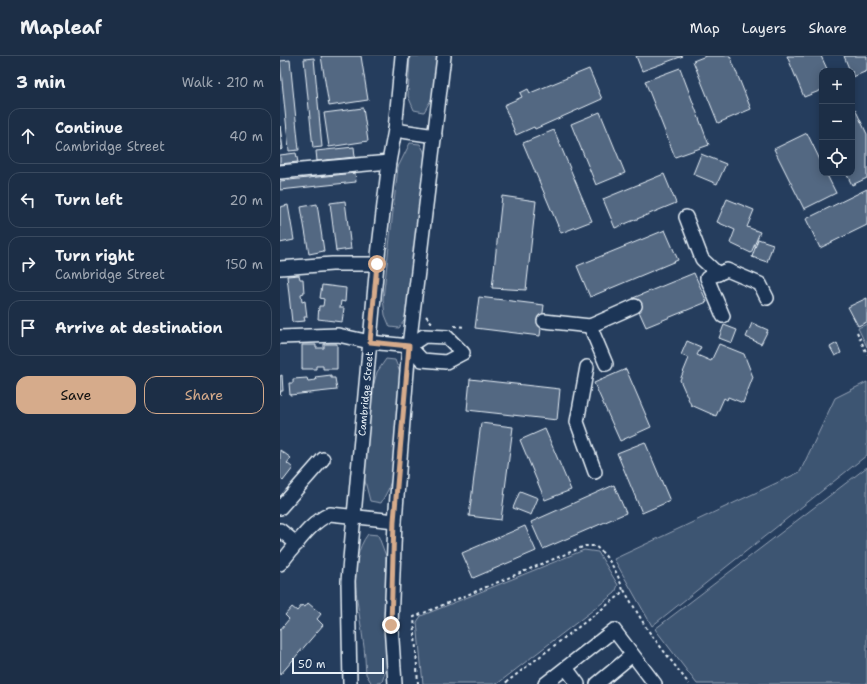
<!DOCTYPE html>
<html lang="en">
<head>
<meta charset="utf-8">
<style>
	body { margin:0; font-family:"Shantell Sans",sans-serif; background:#25364d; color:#f1f3f6 }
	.controls { position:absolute; right:12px; top:12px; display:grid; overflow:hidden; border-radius:8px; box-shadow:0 2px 10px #0003 }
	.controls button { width:36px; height:36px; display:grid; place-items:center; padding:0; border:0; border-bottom:1px solid #3a4a5f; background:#1c2e46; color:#f1f3f6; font:20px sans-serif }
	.scale { position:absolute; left:12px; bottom:10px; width:92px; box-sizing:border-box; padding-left:4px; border:2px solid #e8f1f8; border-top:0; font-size:11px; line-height:14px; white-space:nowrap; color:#e8f1f8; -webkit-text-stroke:3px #1d3557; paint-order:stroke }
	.stop { position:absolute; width:12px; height:12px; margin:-9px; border:3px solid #d6ab8b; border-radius:50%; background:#fff }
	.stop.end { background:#d6ab8b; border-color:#fff; box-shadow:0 1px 4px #0008 }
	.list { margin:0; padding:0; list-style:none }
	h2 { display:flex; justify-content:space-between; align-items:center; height:52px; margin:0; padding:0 16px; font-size:17px }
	h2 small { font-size:13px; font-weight:400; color:#a0a8b3 }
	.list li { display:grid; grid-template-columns:26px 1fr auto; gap:12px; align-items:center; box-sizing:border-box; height:56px; margin:0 8px 8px; padding:0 8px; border:1px solid #3a4a5f; border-radius:12px }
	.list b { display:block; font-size:15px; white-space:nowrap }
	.list p { margin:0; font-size:13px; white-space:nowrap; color:#a0a8b3 }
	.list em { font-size:13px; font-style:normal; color:#a0a8b3 }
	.actions { display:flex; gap:8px; padding:12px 16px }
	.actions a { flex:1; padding:9px 0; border:1px solid #d6ab8b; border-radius:12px; text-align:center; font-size:14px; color:#d6ab8b }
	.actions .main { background:#d6ab8b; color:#111 }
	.icon { flex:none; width:22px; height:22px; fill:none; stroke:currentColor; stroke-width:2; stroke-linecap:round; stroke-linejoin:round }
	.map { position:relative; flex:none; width:587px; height:628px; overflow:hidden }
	header { display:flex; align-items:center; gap:24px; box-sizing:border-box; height:56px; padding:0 20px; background:#1c2e46; border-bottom:1px solid #3a4a5f }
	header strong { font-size:19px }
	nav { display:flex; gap:22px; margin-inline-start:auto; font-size:14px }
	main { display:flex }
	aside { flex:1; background:#1c2e46 }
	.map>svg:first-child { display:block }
	.green { fill:#3e5472; stroke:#93a2b5 }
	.building { fill:#536782; stroke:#e8f1f8 }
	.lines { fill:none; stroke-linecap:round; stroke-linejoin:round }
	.minor-casing { stroke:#e8f1f8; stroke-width:16 }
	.path { stroke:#e8f1f8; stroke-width:2; stroke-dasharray:3 3; stroke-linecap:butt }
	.minor { stroke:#1d3557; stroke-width:13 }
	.route { stroke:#d6ab8b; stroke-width:5 }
	.labels { text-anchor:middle; stroke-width:3; stroke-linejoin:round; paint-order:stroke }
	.street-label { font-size:10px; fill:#e8f1f8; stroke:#1d3557 }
</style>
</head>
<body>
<header>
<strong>Mapleaf</strong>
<nav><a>Map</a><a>Layers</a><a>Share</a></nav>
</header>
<main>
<aside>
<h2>3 min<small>Walk · 210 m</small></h2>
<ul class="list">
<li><svg class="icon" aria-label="ahead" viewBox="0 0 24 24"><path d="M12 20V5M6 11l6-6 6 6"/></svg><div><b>Continue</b><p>Cambridge Street</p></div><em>40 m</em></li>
<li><svg class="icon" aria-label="left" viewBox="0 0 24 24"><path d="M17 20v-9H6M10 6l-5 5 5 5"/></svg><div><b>Turn left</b></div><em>20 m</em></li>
<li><svg class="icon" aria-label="right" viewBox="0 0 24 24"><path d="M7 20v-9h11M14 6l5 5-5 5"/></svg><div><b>Turn right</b><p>Cambridge Street</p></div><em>150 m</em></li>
<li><svg class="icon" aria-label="arrive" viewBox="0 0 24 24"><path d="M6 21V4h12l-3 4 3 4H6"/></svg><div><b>Arrive at destination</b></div></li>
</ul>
<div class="actions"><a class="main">Save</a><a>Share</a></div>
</aside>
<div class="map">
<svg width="587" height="628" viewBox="0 0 587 628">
	<rect width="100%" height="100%" fill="#253d5d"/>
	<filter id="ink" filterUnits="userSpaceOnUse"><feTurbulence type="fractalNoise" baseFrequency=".025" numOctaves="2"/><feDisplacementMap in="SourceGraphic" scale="8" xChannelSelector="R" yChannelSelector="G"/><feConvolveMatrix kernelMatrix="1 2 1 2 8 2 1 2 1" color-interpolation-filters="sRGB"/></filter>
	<g filter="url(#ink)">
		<path class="green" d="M130 0H158L155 37 144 56 134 54 128 40Z
			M130 87 140 88 144 95 146 110 126 262 119 272 110 271 105 259 103 243 118 111Z
			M587 268V291L578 272Z
			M106 303 115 304 121 319 112 421 108 434 101 447 90 445 84 421 87 379 93 331 97 316Z
			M587 326V399L372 570 334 503 520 416 555 342Z
			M587 411V628H417L375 573Z
			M88 478 98 479 106 500 107 610 102 626 92 628 86 618C85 606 85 595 83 584 79 551 66 507 88 478Z
			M304 494 318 496 338 529 335 537 217 628H143L137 566 141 560Z"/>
		<path class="building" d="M41 0H81L88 44 49 50Z
			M356 0H403L362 15Z
			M426 0H450L471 53 438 67 413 5Z
			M507 0H541L548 15H542V34L524 41Z
			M564 0H587V15L573 21 572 15H570Z
			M34 2 42 91 33 92 24 3Z
			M10 4 19 94 9 95 0 5Z
			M400 12 429 89 395 101 365 25Z
			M309 13 322 43 255 73 254 71 236 79 224 49 242 41 240 37 248 33 250 37Z
			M83 52 88 85 49 91 44 57Z
			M575 53 587 78V122L572 129 566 117H572V55Z
			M320 56 345 117 316 129 291 68Z
			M0 70 3 93 0 94Z
			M274 74 312 165 281 177 243 87Z
			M527 77 542 108V117H546L556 137 524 153 494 93Z
			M74 91 75 101 37 105 36 95Z
			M16 97 18 106 0 108V99Z
			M421 98 446 108 437 128 413 118Z
			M75 117 76 126 0 134V125Z
			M384 118 396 147 335 172 323 143Z
			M587 133V169L540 192 526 163Z
			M222 140 256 145 246 234 212 232Z
			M447 143 474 154 467 171 480 176 471 197 450 187 455 174 437 166Z
			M65 145 71 193 56 195 50 147Z
			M37 148 44 195 29 198 21 151Z
			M8 149 14 184 0 187V151Z
			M385 174 398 204 310 241 297 210Z
			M478 183 493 188 487 206 472 201Z
			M414 217 427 246 366 271 353 242Z
			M19 219 20 223H23L24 237 21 238 22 246 25 245 27 261H24L25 265 12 266 7 220Z
			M42 229 66 232 65 246 61 245 60 252H64L62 266 38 263 39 250H43L44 243 40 242Z
			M199 241 264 249 260 280 195 272Z
			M587 242V266L578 270 568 251Z
			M472 267 488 274 481 288 466 281Z
			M444 269 457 274 452 287 439 282Z
			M407 285 421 291 417 299 431 305 439 288 464 298 473 321 463 347 448 341 447 344 444 342 436 360 411 349 400 324 409 302 401 299Z
			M557 287 561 297 555 300 550 291Z
			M44 288H57V313H43V310H36V313H22V289H36V292H44Z
			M346 313 371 371 340 385 314 327Z
			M2 319 3 335H1L0 339V320Z
			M51 319V322H55L57 334 10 339 9 327H13V323L27 322 28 325 36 324 35 321Z
			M190 323 280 333 277 364 187 354Z
			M201 367 233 371 221 464 189 460Z
			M265 373 291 434 265 444 240 384Z
			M365 386 390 445 362 457 337 397Z
			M0 394 11 402 7 407 13 412 3 425 0 422Z
			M334 429 346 457 263 493 251 466Z
			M240 435 258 442 251 459 233 452Z
			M245 470 256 495 193 522 182 497Z
			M28 547 41 558 37 563 43 569 0 619V574L9 563 5 559 12 551 17 555 22 549 25 551Z"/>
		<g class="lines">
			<g class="minor-casing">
				<g id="minor">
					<path d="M115 74 155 80"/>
					<path d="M0 116 109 106"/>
					<path d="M406 161 422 203 438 218"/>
					<path d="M0 212 52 208H97"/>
					<path d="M443 260 427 222 447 214 480 228 487 242"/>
					<path d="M264 265 310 270 355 250"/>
					<path d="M310 270 326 308"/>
					<path d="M0 281 58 279 90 286 129 290 144 280 167 281 183 297 166 306 142 304 129 290"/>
					<path d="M307 311 297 366 315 416"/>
					<path d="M0 452 43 403"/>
					<path d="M0 474 17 488"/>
					<path d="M0 508C15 491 29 467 50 458L115 465"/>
					<path d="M286 612 298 628"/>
					<path id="s1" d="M70 628 68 525 97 208 109 106 115 74 122 0"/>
					<path d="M115 628 111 569 115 465 129 290 164 0"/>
					<path d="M265 628 334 574 375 628"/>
					<path d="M317 628 352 599"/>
				</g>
			</g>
			<path class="path" d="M146 260 153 268
				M174 270 185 271
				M577 276 587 298
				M344 534 367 573 409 628
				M138 628 134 561 305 490H315C329 501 338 517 343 534L339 540 224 628"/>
			<use href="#minor" class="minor"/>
		</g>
	</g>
	<g class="lines" filter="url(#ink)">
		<path class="route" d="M97 208 90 286 129 290 114 465 111 569"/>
	</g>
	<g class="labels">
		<g class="street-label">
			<text dy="4" stroke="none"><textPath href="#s1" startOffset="291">Cambridge Street</textPath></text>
		</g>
	</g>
</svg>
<div class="controls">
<button>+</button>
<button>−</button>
<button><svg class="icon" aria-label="locate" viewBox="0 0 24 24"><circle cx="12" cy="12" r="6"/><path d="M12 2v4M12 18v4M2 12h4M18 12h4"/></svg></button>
</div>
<div class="scale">50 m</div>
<div class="stop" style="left:97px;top:208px"></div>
<div class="stop end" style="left:111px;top:569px"></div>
</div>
</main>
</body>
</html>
